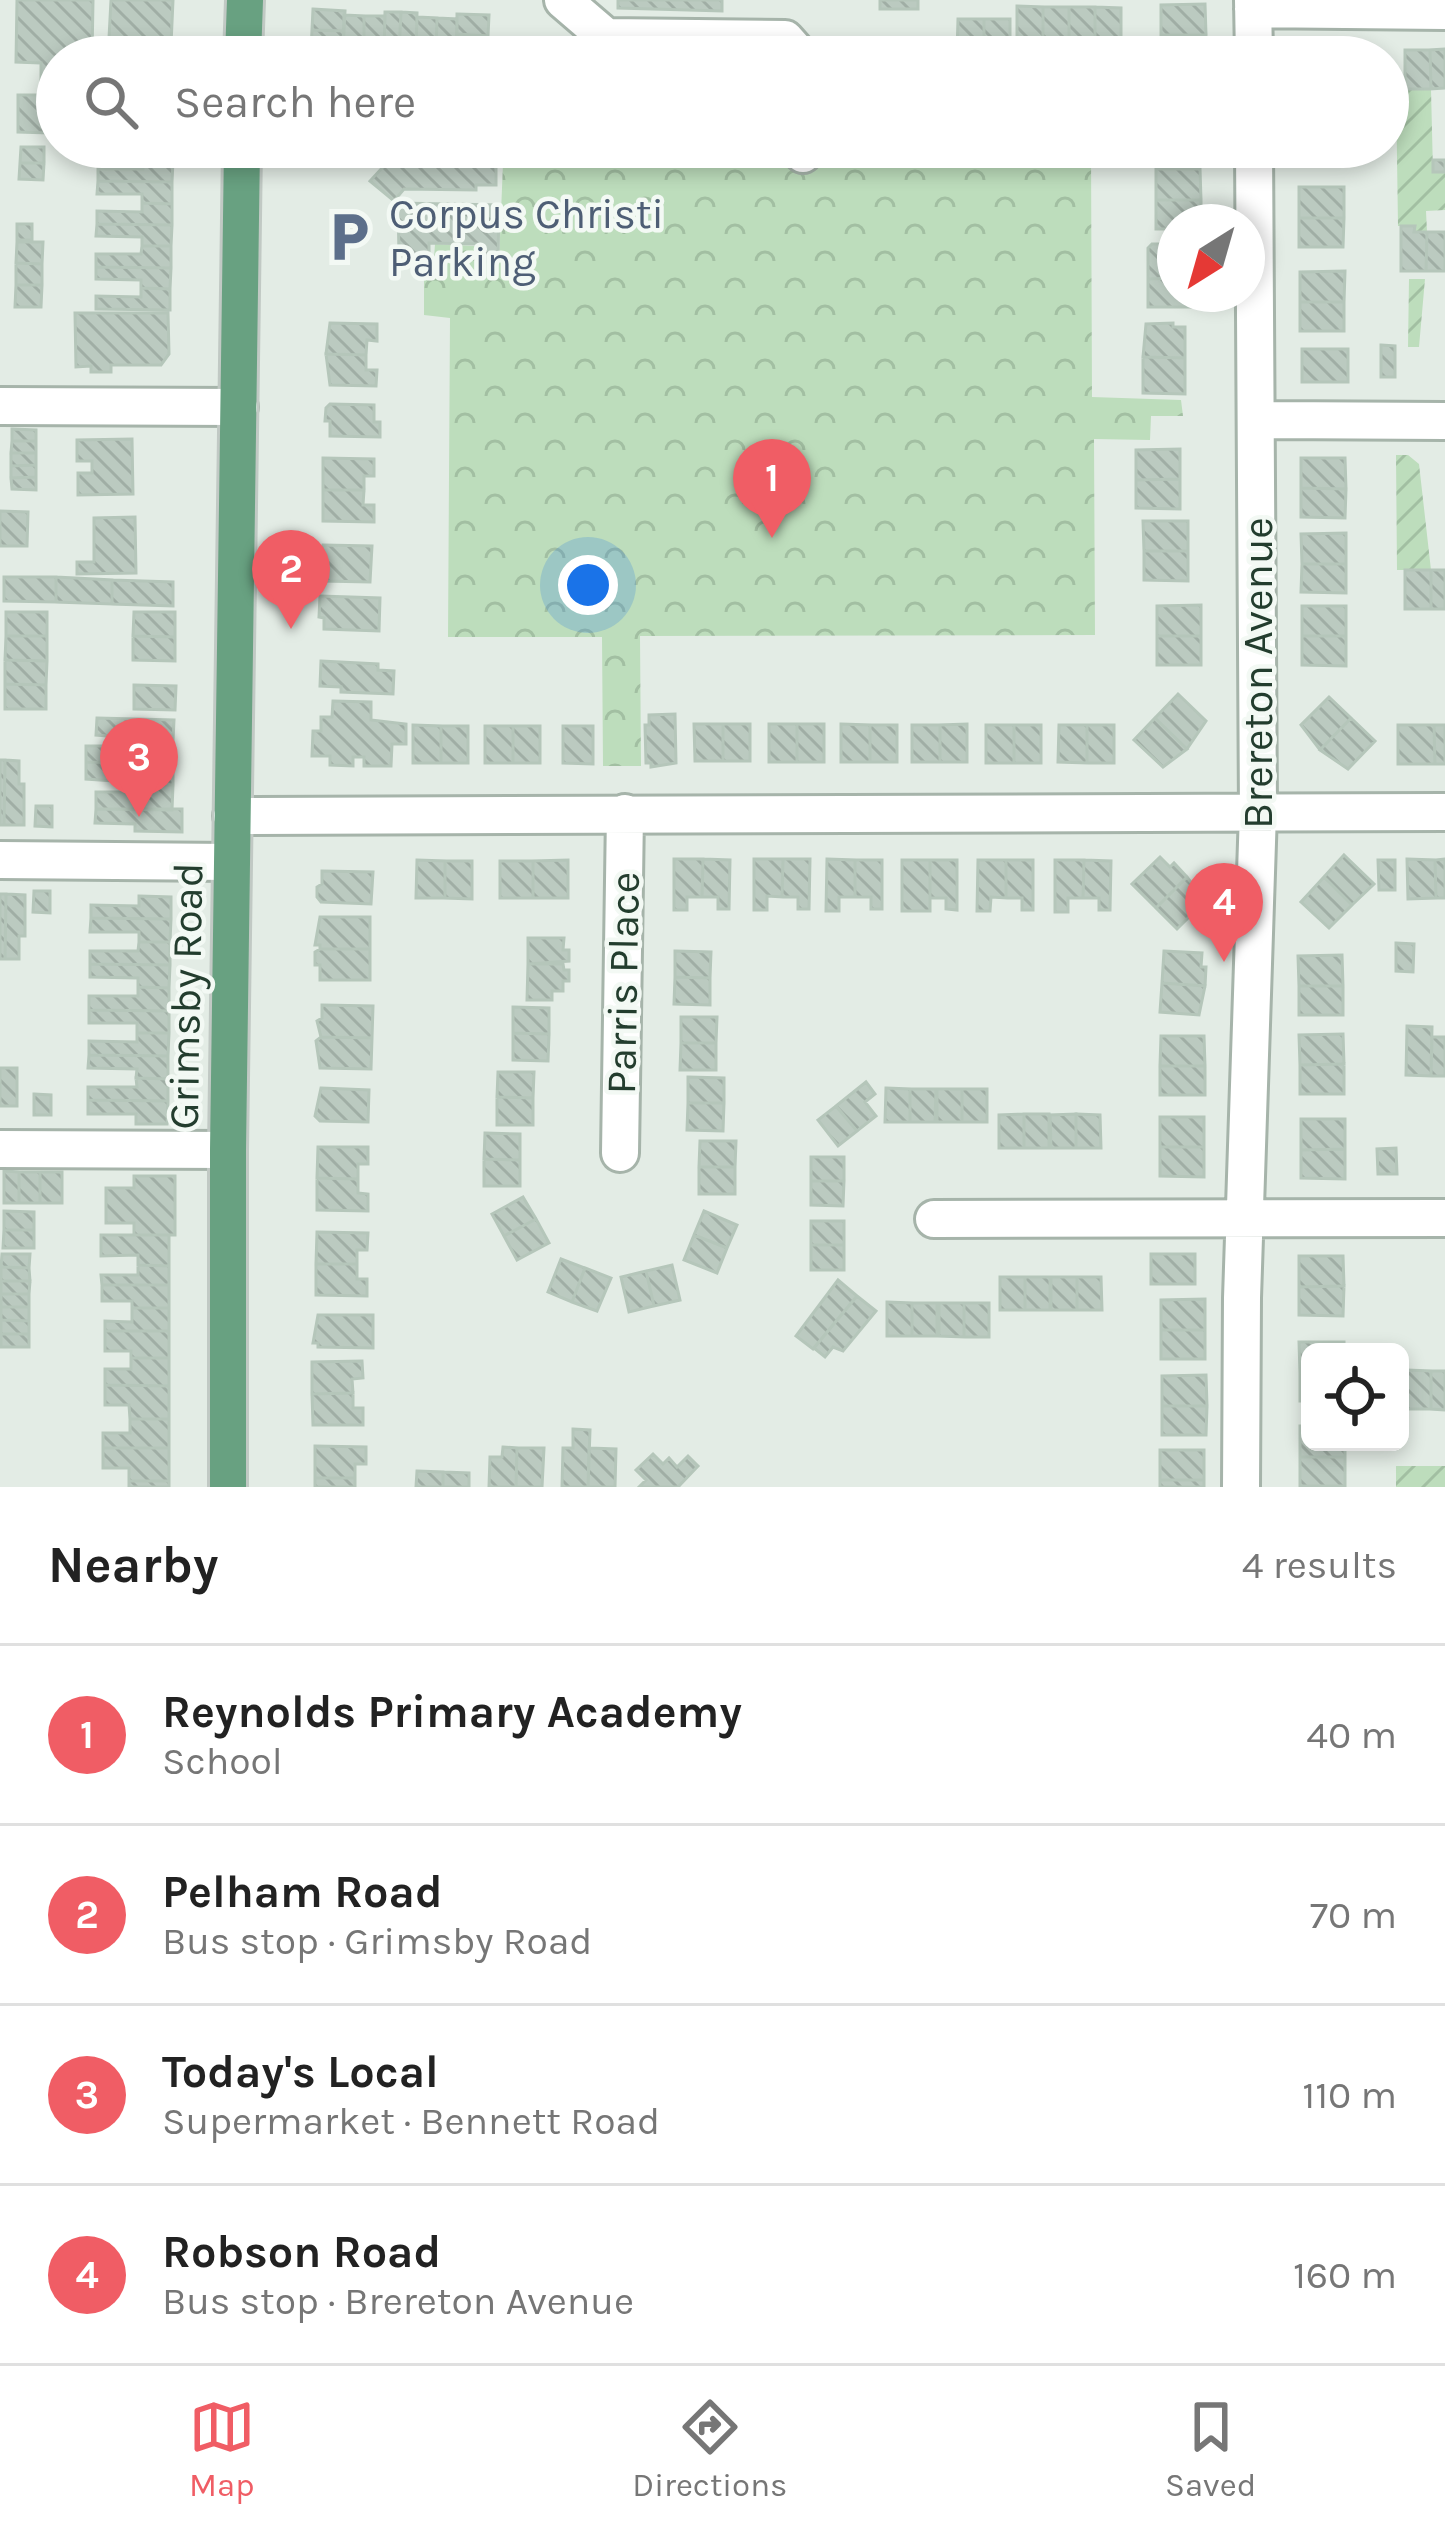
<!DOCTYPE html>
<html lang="en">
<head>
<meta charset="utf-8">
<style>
	body { margin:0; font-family:Karla,sans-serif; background:#f2f2f2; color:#222 }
	.controls { position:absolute; right:36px; bottom:36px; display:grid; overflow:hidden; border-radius:18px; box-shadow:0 6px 18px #0003 }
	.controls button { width:108px; height:108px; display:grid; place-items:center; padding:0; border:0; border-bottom:3px solid #e0e0e0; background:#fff; color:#222; font:60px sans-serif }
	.compass { position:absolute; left:1157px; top:204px; width:108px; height:108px; border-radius:50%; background:#fff; box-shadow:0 6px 18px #0003; rotate:217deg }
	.you { position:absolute; left:588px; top:585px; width:42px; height:42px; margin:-30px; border:9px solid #fff; border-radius:50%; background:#1a73e8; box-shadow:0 0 0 18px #1a73e833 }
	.badge { display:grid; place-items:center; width:78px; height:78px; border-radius:50%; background:#f05d65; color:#fff; font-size:39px; font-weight:700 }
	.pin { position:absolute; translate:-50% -99px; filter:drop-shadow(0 3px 6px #0008) }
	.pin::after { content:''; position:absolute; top:63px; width:42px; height:36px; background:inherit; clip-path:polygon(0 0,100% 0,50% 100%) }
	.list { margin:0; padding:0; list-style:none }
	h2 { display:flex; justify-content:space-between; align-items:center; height:156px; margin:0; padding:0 48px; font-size:51px }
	h2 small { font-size:39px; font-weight:400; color:#767676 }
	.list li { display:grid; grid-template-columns:78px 1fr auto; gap:36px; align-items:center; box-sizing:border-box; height:180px; padding:0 48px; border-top:3px solid #e0e0e0 }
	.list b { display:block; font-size:45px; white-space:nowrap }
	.list p { margin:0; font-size:39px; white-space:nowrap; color:#767676 }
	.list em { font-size:39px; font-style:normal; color:#767676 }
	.icon { flex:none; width:66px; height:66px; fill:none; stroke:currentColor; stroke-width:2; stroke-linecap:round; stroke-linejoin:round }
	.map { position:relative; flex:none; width:1445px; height:1487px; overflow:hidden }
	.search { position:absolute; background:#fff; box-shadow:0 6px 18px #0003; left:36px; right:36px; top:36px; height:132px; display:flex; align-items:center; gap:30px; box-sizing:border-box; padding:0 42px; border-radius:66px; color:#767676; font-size:45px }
	.sheet { height:876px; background:#fff }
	nav { display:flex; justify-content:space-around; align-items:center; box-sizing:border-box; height:168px; border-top:3px solid #e0e0e0; background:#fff; font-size:33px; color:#767676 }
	nav a { display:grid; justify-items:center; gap:6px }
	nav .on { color:#f05d65 }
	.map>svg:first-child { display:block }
	.forest { fill:url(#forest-crowns) }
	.garden { fill:url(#garden-furrows) }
	.building { fill:url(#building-back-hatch); stroke:#b5c6ba; stroke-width:3 }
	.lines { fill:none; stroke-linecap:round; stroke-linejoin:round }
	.minor-casing { stroke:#a6b4aa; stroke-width:42 }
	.major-casing { stroke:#c1c9c4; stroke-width:42 }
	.minor { stroke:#fff; stroke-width:36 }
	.major { stroke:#68a181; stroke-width:36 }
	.labels { text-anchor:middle; stroke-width:9; stroke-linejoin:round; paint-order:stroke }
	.service-label { font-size:42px; fill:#4e5e75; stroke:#f3f9f4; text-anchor:start }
	.street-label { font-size:42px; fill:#233d2e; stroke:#f3f9f4 }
</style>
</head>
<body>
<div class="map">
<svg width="1445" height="1487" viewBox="0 0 1445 1487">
	<defs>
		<pattern id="forest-crowns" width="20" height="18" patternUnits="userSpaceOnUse" patternTransform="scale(3)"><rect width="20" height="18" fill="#bdddbc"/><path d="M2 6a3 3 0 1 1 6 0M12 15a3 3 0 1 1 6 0" fill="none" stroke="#a2bfa2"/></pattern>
		<pattern id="garden-furrows" width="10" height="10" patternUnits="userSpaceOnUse" patternTransform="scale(3)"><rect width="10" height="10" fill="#bdddbc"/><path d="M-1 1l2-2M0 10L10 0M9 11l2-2" fill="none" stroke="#a2bfa2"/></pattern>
		<pattern id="building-back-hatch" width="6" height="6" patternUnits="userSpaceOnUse" patternTransform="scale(3)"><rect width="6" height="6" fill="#bbcac0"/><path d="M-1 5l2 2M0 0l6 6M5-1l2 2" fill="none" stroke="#a0aea5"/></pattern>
	</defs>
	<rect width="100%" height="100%" fill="#e3ece5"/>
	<path class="forest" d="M951 147H1091L1092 397 1181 400 1183 416H1151L1150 440 1094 439 1095 635 640 636 641 766H603L602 637H448L450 318 424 315V257L434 258 435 244 476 246V263H499L503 163H526L528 150 623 155 850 150 950 153Z"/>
	<path class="garden" d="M1396 89H1431L1433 172H1445V210L1426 211 1427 232H1414V226H1398Z
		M1409 279H1425L1419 347H1408Z
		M1396 455H1408L1419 464 1431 570H1397Z
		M1396 1466H1445V1487H1396Z"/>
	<path class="building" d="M17 0H93L92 57H57V92H41V63L16 62Z
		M111 0H173L171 45 182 46 181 57H104L105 38H109Z
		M618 0H722V11L618 8Z
		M880 0H918V9H880Z
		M1205 4 1206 35H1161V5Z
		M1017 6 1043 7V47H1017Z
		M1043 7H1069V47H1043Z
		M1069 7H1095V48L1069 47Z
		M1095 7 1121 8V48H1095Z
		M313 9 345 11 344 31 312 30Z
		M385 12H401L399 52H384Z
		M401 12 417 13 416 53 399 52Z
		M457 14 489 15 488 36 457 34Z
		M344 15 364 16V48L343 47Z
		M364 16H385L384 48H364Z
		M417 17 437 18 436 50 416 49Z
		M437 18 457 19 456 51 436 50Z
		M958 19H984V53H957Z
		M984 19H1010V53H984Z
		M312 30 344 31 343 51 311 50Z
		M457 34 488 36V56L456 55Z
		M1161 35H1206L1205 57H1161Z
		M1445 49V88L1431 89 1430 50Z
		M1342 50V57H1297L1301 52Z
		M1405 50H1430L1431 89H1405Z
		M18 95H50L49 133 18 132Z
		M21 147H44V163H20Z
		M81 147H120V151L81 152Z
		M375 147H474L473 159 496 162V185H476V190L404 189 394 201 370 181 383 167 375 157Z
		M624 147H757V151L624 152Z
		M1162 147H1206V153L1162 152Z
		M1298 147H1342V162L1298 161Z
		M1433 160H1445V172H1433Z
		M143 161H173L172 182 98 181V169H143Z
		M20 163H44L43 180 19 179Z
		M1156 169H1200L1201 200H1156Z
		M98 181 172 182V204L142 203V194H97Z
		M1299 187H1344V218H1299Z
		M1156 200H1201V222H1175V229H1156Z
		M142 203 172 204V225L97 224V211L142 212Z
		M398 203 499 205 498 262H477V244L429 243V256L399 255Z
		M1299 218H1344L1343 247H1299Z
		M17 224H32V240H17Z
		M97 224 172 225 171 246H142V237L96 236Z
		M1401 226H1415L1414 232H1427L1426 271H1401Z
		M1427 232H1445V271H1426Z
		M17 242H43L42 264 16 263Z
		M1152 244H1175V278L1148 279V248Z
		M142 246H171V268L96 267V254H141Z
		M16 263 42 264V285H16Z
		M96 267 171 268 170 289 141 288V280L96 279Z
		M1345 271 1344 302H1300V272Z
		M1175 278V294H1192V307H1148V279Z
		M16 285H42L41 307H15Z
		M141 288 170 289V310L96 309V296L141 297Z
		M1300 302H1344V331H1300Z
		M75 313H168L169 354 161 365H111V372H91V366L76 367Z
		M330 323 377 324V341L367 340 366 355 326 354Z
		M1173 323V327H1185V358L1143 357 1146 324Z
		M1381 345 1395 346V377H1381Z
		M1302 349H1348V382H1302Z
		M326 354 366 355V370H377L376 386 330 385Z
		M1143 357 1185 358V394L1143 393Z
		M330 404 374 405V422H380V437L330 436V421H325L326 408Z
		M12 429 36 430V441H12Z
		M132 439 133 494 78 495V473H92V461H77V440Z
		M12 441H36V453H11Z
		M1180 449V479L1136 480V450Z
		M11 453H36V465L11 466Z
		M323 458 374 459V476H364V490H323Z
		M1301 458H1345L1346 489 1301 488Z
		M36 465V477L11 478V466Z
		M36 477V490L12 489 11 478Z
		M1180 479V509L1136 508V480Z
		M1301 488 1346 489 1345 518 1301 517Z
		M323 490H364L363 505H374V522L323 521Z
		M0 511 28 512 27 546H0Z
		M135 517 136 573 77 574V562H94V518Z
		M1143 521H1188V551H1144Z
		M1346 533V564H1302L1301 534Z
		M323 545 372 546 370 582 322 581V577H317Z
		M1144 551H1188V581L1144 580Z
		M1302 564H1346V593L1301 592Z
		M1405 570H1431V609H1405Z
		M1431 570H1445V609H1431Z
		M4 577H56V602L4 601Z
		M56 577 112 580V604L56 602Z
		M112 580 173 582V606L112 604Z
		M320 596 380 598 379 631 324 629V618L319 617Z
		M1201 605V636H1157V606Z
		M1302 606H1346V636H1302Z
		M6 612H47V636H6Z
		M134 612H175V637L133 636Z
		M6 636H47V661L5 660Z
		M133 636 175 637V661L133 660Z
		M1157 636H1201V665H1157Z
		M1302 636H1346V666L1302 665Z
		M5 660 47 661 46 685 5 684Z
		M321 661 378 664V670L394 671 393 694 341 692V687L320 686Z
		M5 684 46 685V709H5Z
		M134 685 176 686 175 710 134 709Z
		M1178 694 1206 721 1187 749 1155 718Z
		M1329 697 1351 718 1320 750 1301 725Z
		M333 701 371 702V720L406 724V744H392L391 766H364V757H353V766L330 765V756H312L313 731H321V717H332Z
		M675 714 676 763 651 767V763H646L645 725H649V715Z
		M97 718 174 720 173 741 96 735Z
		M1155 718 1187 749 1163 767 1134 740Z
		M1351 718 1375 741 1348 769 1320 750Z
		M694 724H723V761H695Z
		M723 724H750V761H723Z
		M769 724H797V762H769Z
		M797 724H824V762H797Z
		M841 724 870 725V762H841Z
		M967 724V762H940V725Z
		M413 725 441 726V763H413Z
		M870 725H897V762H870Z
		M912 725H940V762H912Z
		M986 725H1014V763H986Z
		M1014 725H1041V763H1014Z
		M1059 725H1087V763L1058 762Z
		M1087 725H1114V763H1087Z
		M1398 725H1434L1435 764H1398Z
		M1434 725H1445V764H1435Z
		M441 726H468V763H441Z
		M485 726H513V763H485Z
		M513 726H540V763H513Z
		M563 726H593V764L563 763Z
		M134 740 173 741V763L86 762V746H135Z
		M0 760H5L4 825H0Z
		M5 760 19 761V784H24V825H4Z
		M86 762 173 763V785L86 779Z
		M135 785H173L172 810 96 809V792H136Z
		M36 806H52V827L35 826Z
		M96 809H182V832L135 831V824L95 823Z
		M1344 855 1374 884 1352 905 1324 877Z
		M1160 857 1170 867 1174 863 1187 877 1156 908 1132 884Z
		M674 859H703L702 897H687V910H674Z
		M703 859 730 860 729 909H718V897H702Z
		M754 859H783L782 897 767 896V910H754Z
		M783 859H810L809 909H798V897H782Z
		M827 859 855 860V897H839V911H826Z
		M1407 859 1435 860 1436 898 1408 899Z
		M1445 859V898H1436L1435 860Z
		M417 860 445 861V898H416Z
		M568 860V898H533V861Z
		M855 860H882V909H871V897H855Z
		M902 860H930V911H902Z
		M930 860H957V910L946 909V898H930Z
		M978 860H1006V898L991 897 990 911H977Z
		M1006 860H1033V910H1022V898H1006Z
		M1055 860H1084L1083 898H1068V912H1055Z
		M1084 860 1111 861 1110 910H1099V898H1083Z
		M1378 860H1395V890H1379Z
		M445 861H472V899L445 898Z
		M500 861H533V898H500Z
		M322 871 373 872 371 904 321 902 317 897V887L322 884Z
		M1187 877 1205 901 1177 929 1156 908Z
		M1324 877 1352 905 1329 928 1301 902Z
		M34 891H50V913L33 912Z
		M0 894H6L5 959H0Z
		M6 894 25 895V936H19V959H5Z
		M139 896 171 897V919L91 918V905L139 906Z
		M320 917H370V949H320V945H315Z
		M91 918 171 919 170 942H139V932H90Z
		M528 938H564L563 950H569V961L528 964Z
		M139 942H170V965L90 964V951H138Z
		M1396 943 1414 944 1413 972 1396 971Z
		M320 949H370V980H320V965H315V952Z
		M675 951 711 952 710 978 675 977Z
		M1164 951 1202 953 1201 967H1206L1205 986 1162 983Z
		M1342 955 1343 986H1299L1298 956Z
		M90 964 170 965 169 988 138 987V978L90 977Z
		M528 964H563L564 970H569V981H563V991H552V1000H527Z
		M675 977 710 978V1005L674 1004Z
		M1162 983 1205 986 1199 1015 1160 1012Z
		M1299 986H1343V1015H1299Z
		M138 987 169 988V1011L89 1010V996H138Z
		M322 1005 373 1006 372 1038 321 1037 317 1021 322 1018Z
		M513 1007 549 1008V1034L513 1033Z
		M89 1010 169 1011V1033H137V1023H89Z
		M681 1017H717L716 1043H681Z
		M1407 1026 1432 1027 1431 1076 1406 1075Z
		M137 1033H169L168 1056 89 1055V1041L137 1042Z
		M513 1033 549 1034 548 1061 513 1060Z
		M1343 1034 1344 1064 1300 1065 1299 1035Z
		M1161 1036H1204L1205 1066H1160Z
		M321 1037 372 1038 371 1069 320 1068 316 1041Z
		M1432 1037H1445V1076H1431Z
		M681 1043H716V1070H680Z
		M89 1055 168 1056V1079L136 1078 137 1069 88 1068Z
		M1344 1064V1094H1300V1065Z
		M1160 1066H1205V1095H1160Z
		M0 1068H17V1106H0Z
		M498 1072H534L533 1098 497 1097Z
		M688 1077 724 1078V1103H688Z
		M136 1078 168 1079V1101L88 1100V1087H137Z
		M866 1082 875 1094 865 1102 876 1116 857 1131 836 1106Z
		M321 1088 369 1090 368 1122 320 1121 315 1116Z
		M886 1088 910 1089V1122H885Z
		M910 1089H936L935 1122H910Z
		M937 1089H962V1122H937Z
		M962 1089H987V1122H962Z
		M34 1094 51 1095V1115H34Z
		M497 1097 533 1098V1125H497Z
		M88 1100 168 1101 167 1124H136V1114H88Z
		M688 1103H724L723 1131 687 1130Z
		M836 1106 857 1131 838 1146 818 1120Z
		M1024 1114V1148H999V1115Z
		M1024 1114H1049V1148H1024Z
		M1076 1114V1148H1051L1050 1115Z
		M1076 1114 1100 1115 1101 1148H1076Z
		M1160 1117H1204V1147H1160Z
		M1301 1119H1345V1149L1301 1150Z
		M485 1133 520 1134V1160L484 1159Z
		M700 1141H736L735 1167H699Z
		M318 1147H368V1164H358V1179L317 1178Z
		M1160 1147H1204V1177L1160 1176Z
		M1396 1148 1397 1174H1378L1377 1149Z
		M1345 1149V1179L1301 1178V1150Z
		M811 1157H844V1181H811Z
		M484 1159 520 1160V1186H484Z
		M699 1167H735V1194H699Z
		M4 1171 19 1172V1203H4Z
		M19 1172H40V1203H19Z
		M40 1172H62V1203H40Z
		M134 1176H175V1235H134V1223H106V1188H134Z
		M317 1178 358 1179V1193L368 1194V1211L317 1210Z
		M811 1181H844L843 1206 811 1205Z
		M523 1197 536 1219 504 1236 492 1214Z
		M4 1211 34 1212V1230H4Z
		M704 1211 737 1225 727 1248 694 1235Z
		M536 1219 549 1243 517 1260 504 1236Z
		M811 1221H844V1245H811Z
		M4 1230H34V1248H3Z
		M317 1232 368 1233 367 1250H357V1264H316Z
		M101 1235H169V1266L138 1265V1255L101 1256Z
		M694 1235 727 1248 717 1273 684 1260Z
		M811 1245H844V1270H811Z
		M2 1254H30L29 1268 1 1267Z
		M1151 1254H1195V1284H1151Z
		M1299 1256H1343L1344 1286 1299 1287Z
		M561 1259 585 1268 572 1302 548 1292Z
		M316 1264H357V1279H367V1296L316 1295Z
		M138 1265 169 1266V1285H102L101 1275H138Z
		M672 1265 680 1300 654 1306 646 1271Z
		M1 1267 29 1268 30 1281H1Z
		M585 1268 611 1278 597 1311 572 1302Z
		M646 1271 654 1306 629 1312 621 1277Z
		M1000 1277H1025V1310H1000Z
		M1025 1277H1050V1310H1025Z
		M1051 1277H1077V1310H1051Z
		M1077 1277H1101L1102 1310H1077Z
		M838 1280 857 1296 813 1349 796 1336Z
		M1 1281H30L29 1294H1Z
		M102 1285H169V1308H132V1301H102Z
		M1344 1286 1343 1316 1299 1315V1287Z
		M1 1294H29V1307H1Z
		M857 1296 876 1311 843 1351 833 1347 825 1357 814 1348Z
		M1205 1299V1330H1161V1300Z
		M887 1302 912 1303V1336H887Z
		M912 1303H937V1336H912Z
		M939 1303H964V1337L939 1336Z
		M964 1303H989V1337H964Z
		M1 1307H29V1321L1 1320Z
		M132 1308H169V1331H105V1321L132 1322Z
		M318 1315H373V1348L318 1347V1343H313Z
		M1 1320 29 1321V1334H1Z
		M1161 1330H1205V1359H1161Z
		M105 1331H169V1358H131V1351H105Z
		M1 1334H29V1347H1Z
		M1299 1342H1344V1352H1310V1372L1300 1373Z
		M131 1358H169V1386L105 1385V1369H131Z
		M362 1361 363 1378 352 1379 353 1393 312 1394V1362Z
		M1406 1370 1431 1371V1409H1405Z
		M1431 1371H1445V1410L1431 1409Z
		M1310 1372V1401H1300V1373Z
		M1206 1375 1207 1406H1162V1376Z
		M105 1385 169 1386V1419H130L129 1405H105Z
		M353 1393V1408H363V1425H313L312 1394Z
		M1162 1406H1207L1206 1435H1162Z
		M130 1419H169V1448H103V1433H130Z
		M1300 1426H1310V1442H1345V1457H1300Z
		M573 1429 590 1430 588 1487H562L563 1448H573Z
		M315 1446 366 1447V1464H355V1478H315Z
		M503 1447 517 1448 516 1487H489L490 1457H502Z
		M103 1448H169V1481H129V1468H103Z
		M517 1448H544L542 1487H516Z
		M589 1448 616 1449 615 1487H588Z
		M1160 1450H1204V1480H1160Z
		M653 1454 663 1464 669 1458 677 1467 688 1456 698 1466 678 1487H639L646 1480 636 1470Z
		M1300 1457H1345V1486H1300Z
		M417 1471 443 1472V1487H416Z
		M443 1472 469 1473V1487H443Z
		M315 1478H355V1487H315Z
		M1160 1480H1204V1487H1160Z
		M129 1481H169V1487H129Z"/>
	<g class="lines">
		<g class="minor-casing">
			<path id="minor" d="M563 0 606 37 785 39 801 57
				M1253 0 1254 57
				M1253 9 1445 11
				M803 154V147
				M0 406 239 407
				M1256 420 1445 421
				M232 816 1445 812
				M0 860 231 862
				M0 1149 228 1150
				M620 1153 625 813
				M934 1219 1445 1218
				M1241 1487 1242 1298 1258 812 1254 147"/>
		</g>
		<g class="major-casing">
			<path id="major" d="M243 57 245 0
				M228 1487V1150L242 147"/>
		</g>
		<use href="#minor" class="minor"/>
		<use href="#major" class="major"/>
	</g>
	<defs>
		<g id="parking-bare" transform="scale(4.14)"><path d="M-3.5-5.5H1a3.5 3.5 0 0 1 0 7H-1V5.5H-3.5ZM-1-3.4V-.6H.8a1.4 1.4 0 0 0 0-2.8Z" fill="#5c6f8a" stroke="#f3f9f4" stroke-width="2.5" paint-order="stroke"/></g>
	</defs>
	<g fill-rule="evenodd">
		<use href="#parking-bare" x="349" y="237"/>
	</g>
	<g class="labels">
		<g class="service-label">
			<text x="389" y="228">Corpus Christi<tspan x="389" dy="48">Parking</tspan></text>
		</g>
		<g class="street-label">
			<text transform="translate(1257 673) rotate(-90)" y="15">Brereton Avenue</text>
			<text transform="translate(622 983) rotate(-89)" y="15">Parris Place</text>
			<text transform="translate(185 996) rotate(-89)" y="15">Grimsby Road</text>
		</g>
	</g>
</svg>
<div class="controls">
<button><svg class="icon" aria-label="locate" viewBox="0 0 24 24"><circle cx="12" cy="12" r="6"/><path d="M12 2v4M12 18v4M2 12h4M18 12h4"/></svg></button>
</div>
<svg class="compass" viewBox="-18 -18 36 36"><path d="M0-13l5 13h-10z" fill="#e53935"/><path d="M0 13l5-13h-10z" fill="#767676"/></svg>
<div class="you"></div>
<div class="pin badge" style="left:772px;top:538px">1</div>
<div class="pin badge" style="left:291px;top:629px">2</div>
<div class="pin badge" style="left:139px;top:817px">3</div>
<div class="pin badge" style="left:1224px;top:962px">4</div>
<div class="search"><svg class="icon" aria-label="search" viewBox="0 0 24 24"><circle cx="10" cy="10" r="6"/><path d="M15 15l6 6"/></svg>Search here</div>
</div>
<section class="sheet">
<h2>Nearby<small>4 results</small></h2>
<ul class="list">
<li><span class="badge">1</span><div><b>Reynolds Primary Academy</b><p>School</p></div><em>40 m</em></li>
<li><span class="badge">2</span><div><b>Pelham Road</b><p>Bus stop · Grimsby Road</p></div><em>70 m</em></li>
<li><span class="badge">3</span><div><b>Today's Local</b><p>Supermarket · Bennett Road</p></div><em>110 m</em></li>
<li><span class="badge">4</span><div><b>Robson Road</b><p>Bus stop · Brereton Avenue</p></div><em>160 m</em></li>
</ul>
</section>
<nav>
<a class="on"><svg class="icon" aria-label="map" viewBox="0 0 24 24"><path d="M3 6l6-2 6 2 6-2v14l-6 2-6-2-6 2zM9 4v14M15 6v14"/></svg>Map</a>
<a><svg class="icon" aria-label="directions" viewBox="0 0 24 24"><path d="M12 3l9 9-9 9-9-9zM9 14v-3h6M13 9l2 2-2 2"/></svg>Directions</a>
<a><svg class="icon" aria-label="saved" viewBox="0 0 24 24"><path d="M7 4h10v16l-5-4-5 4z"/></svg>Saved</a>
</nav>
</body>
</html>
